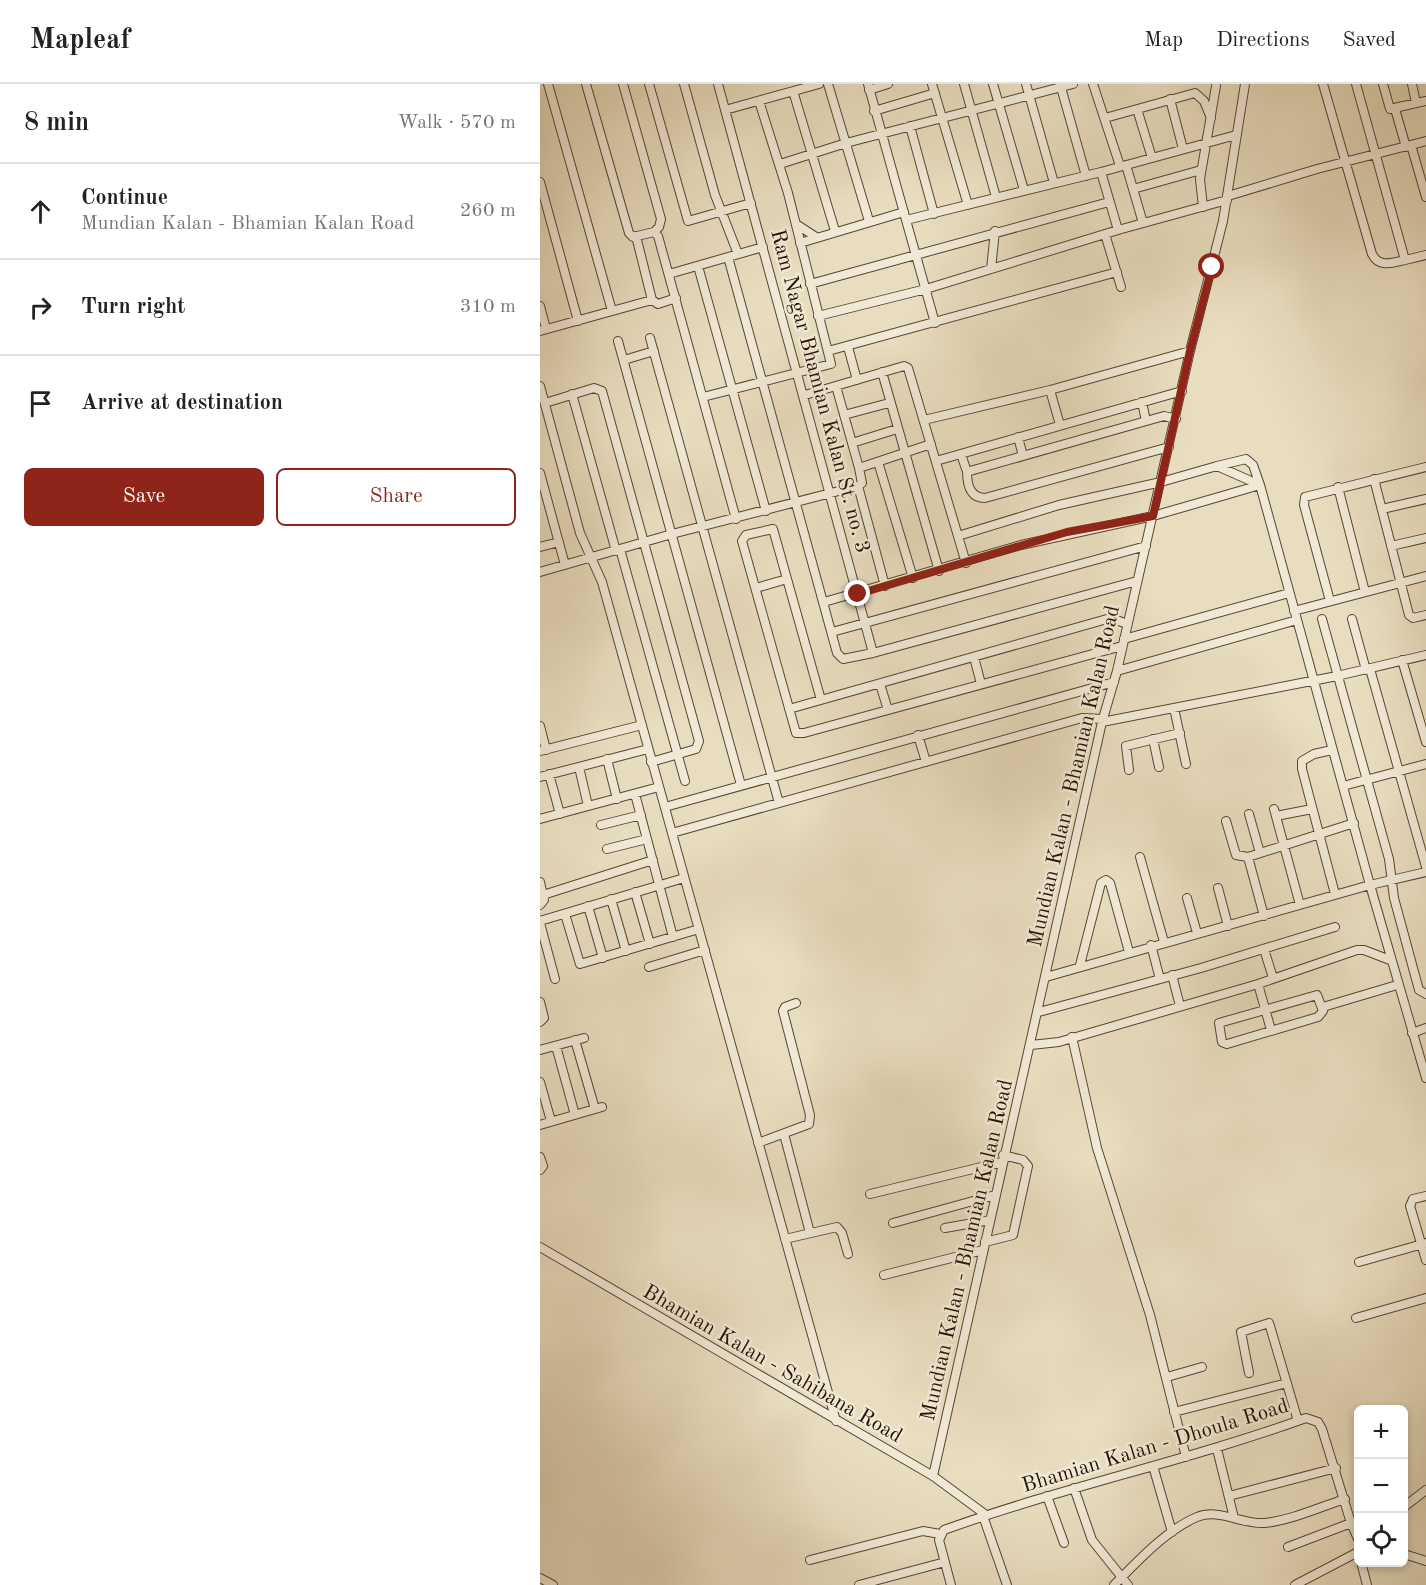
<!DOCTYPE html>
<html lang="en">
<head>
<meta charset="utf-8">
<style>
	body { margin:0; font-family:"Old Standard TT",serif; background:#f2f2f2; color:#222 }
	.controls { position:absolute; right:18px; bottom:18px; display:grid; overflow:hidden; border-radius:9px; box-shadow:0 3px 9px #0003 }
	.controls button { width:54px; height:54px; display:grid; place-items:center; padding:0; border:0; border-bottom:2px solid #e0e0e0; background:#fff; color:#222; font:30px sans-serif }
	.stop { position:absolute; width:18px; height:18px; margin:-14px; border:4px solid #8f2418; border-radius:50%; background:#fff }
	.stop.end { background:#8f2418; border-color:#fff; box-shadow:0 2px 6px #0008 }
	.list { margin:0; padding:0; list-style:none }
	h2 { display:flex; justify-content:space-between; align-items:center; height:78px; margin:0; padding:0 24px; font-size:26px }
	h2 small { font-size:20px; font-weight:400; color:#767676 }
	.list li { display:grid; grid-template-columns:39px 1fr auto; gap:18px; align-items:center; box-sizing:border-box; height:96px; padding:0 24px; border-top:2px solid #e0e0e0 }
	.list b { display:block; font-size:22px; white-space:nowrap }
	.list p { margin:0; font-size:20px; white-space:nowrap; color:#767676 }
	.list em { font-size:20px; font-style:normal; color:#767676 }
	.actions { display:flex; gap:12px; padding:18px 24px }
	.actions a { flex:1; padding:14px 0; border:2px solid #8f2418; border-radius:9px; text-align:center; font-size:21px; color:#8f2418 }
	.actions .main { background:#8f2418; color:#fff }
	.icon { flex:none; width:33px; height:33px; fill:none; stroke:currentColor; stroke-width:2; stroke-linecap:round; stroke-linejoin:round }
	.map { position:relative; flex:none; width:886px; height:1501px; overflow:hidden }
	header { display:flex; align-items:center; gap:36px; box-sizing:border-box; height:84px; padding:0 30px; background:#fff; border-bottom:2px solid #e0e0e0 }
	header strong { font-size:28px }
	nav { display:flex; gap:33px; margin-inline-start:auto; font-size:21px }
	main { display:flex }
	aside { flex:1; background:#fff }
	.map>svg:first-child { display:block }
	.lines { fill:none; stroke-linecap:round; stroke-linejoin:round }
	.minor-casing { stroke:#594432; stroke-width:10 }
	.minor { stroke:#f0e9d5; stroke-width:8 }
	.route { stroke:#8f2418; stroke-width:8 }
	.labels { text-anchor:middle; stroke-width:5; stroke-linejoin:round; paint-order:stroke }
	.street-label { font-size:21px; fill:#291103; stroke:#f0e9d5 }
</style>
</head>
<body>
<header>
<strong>Mapleaf</strong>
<nav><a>Map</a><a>Directions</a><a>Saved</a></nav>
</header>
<main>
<aside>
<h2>8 min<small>Walk · 570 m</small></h2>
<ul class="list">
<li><svg class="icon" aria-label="ahead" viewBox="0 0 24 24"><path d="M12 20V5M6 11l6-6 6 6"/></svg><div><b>Continue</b><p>Mundian Kalan - Bhamian Kalan Road</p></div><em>260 m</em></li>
<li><svg class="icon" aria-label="right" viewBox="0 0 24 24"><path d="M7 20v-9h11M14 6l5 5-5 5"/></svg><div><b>Turn right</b></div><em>310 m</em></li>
<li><svg class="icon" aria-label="arrive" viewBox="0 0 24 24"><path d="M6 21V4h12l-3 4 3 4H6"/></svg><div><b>Arrive at destination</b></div></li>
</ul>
<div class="actions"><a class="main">Save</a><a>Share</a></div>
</aside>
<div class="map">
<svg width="886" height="1501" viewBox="0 0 886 1501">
	<rect width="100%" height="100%" fill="#e8ddbf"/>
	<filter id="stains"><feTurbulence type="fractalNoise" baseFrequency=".00333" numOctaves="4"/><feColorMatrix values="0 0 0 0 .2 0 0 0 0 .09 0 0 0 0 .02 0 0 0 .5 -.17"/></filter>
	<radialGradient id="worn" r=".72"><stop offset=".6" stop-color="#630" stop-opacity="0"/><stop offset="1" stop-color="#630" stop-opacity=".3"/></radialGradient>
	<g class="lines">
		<g class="minor-casing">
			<path id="minor" d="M8 0 72 227
				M46 0 89 149 93 153 114 148 118 152 196 435
				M83 0 121 135 119 143 114 148
				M109 0 148 137 211 119
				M144 0 175 111 198 170
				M178 0 333 569 597 497
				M288 0 329 137
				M328 0 366 136
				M392 0 428 121
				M424 0 456 113
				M453 0 484 106
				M486 0 514 99
				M520 0 546 92
				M553 0 580 82
				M783 0 832 170C839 184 852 179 865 176
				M816 0 865 176 886 171
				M843 0 850 25 886 17
				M872 0 876 19
				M329 6 348 0
				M253 7 295 147
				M630 15 643 65
				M597 25 612 74
				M855 25 866 63
				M185 26 279 0
				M334 27 395 9
				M565 34 655 9 664 17 671 34
				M370 42 394 130
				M871 61 886 113
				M240 80 306 59 533 0
				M586 81 603 139
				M561 88 696 51
				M0 98 38 237
				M593 105 661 86
				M688 112 777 85 886 57
				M663 123 660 95 676 2
				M256 140 276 153
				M578 146 565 150 581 203
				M96 152 112 216 118 220 136 214
				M260 159 364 128
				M188 173 297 569 303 575 333 569
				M158 182 226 427
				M451 185 455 147
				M129 190 223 163
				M270 200 569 118
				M0 222 6 245
				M278 232 386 205 565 150
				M395 239 366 136 561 88 578 146 687 116
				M0 247 112 216
				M110 254 239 719
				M78 257 201 701
				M308 263 317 296
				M288 267 577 188
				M84 276 114 267
				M342 288 399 487
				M0 302 40 449 62 498 132 749 542 634 563 635
				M296 302 319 384
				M510 306 520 341
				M32 310 76 467
				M265 311 364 282 368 284 426 479
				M163 313 291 280 248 109 219 17
				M602 318 606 337
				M5 319 54 304 62 307 159 657 156 665 111 678
				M304 331 349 319
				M384 336 510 306 650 267
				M478 353 483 372
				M312 359 357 345
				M421 370 426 385 430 387 624 332 636 335
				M396 377 642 307
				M338 378 373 494
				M427 387C427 399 429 414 445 414L629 363
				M0 389 25 481
				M834 395 869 531 873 534 886 531
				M798 403 825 508
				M842 425 886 415
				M418 452 519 421 621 398 677 382 720 401 830 801 886 788
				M851 462 886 454
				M0 463 19 458
				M80 465 145 697
				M0 488 132 450 318 402
				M345 502 318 402 322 399 319 384 391 360
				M216 504 247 495
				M790 517 764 421 765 413 886 383
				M284 518 481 461 613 432 720 401 713 381 706 375 677 382
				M754 527 886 492
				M782 535 849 775 854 814 879 906 886 910
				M812 535 826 586
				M292 548 606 462
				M584 555 749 509
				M434 573 441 600
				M862 576 886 658
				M830 585 886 783
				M577 587 757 536
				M340 600 348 626
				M281 616 233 445 206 451 202 457 256 649H264L582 562
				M634 624 646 680
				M249 625 567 535H574L587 540
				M562 638 797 592 886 571
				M0 642 6 666
				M378 651 386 678
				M613 655 619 683
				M792 666 774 670 762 677V685L795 810
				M0 667 102 641
				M67 675 77 715
				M39 683 48 722
				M589 686 586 662 640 649
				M9 690 20 730
				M0 693 108 665
				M803 702 886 680
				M95 710 133 853
				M125 723 574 598
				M734 725 760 821
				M709 730 720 769
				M736 732 772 725
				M0 735 119 703
				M686 737 696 771 708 773
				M61 741 101 731
				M132 749 296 1337
				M67 765 107 755
				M600 773 624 858
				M0 798 4 816 0 821
				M678 804 688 842
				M95 808 110 860
				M3 811 113 776
				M647 814 657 849
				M71 815 86 867
				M48 822 63 874
				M25 830 40 880 159 845
				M724 832 708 773 814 739
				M0 837 144 794
				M0 839 15 895
				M611 861 620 895
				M724 865 733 894
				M540 881 561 799 566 796 570 799 589 868
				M109 883 165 866
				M632 891 640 922
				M506 893 830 801 886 994
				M718 900 731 946
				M777 911 783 927 778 933 687 960 682 958 679 939Z
				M0 918 4 934 0 938
				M783 923 857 901
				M499 928 661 884 795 843
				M872 949 886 944
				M532 953 557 1064 610 1231 646 1373
				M35 956 55 1025
				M491 961 519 958 718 900 817 866H824L850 876
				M16 962 35 1031
				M0 966 44 954
				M0 998 11 1037
				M0 1041 62 1023
				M244 1050 270 1149
				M218 1059 269 1040 270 1031 243 927 245 923 256 919
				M0 1073 3 1082 0 1086
				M330 1110 462 1078
				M886 1112 873 1115 870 1122 886 1176
				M353 1139 455 1111
				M405 1144 450 1136
				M245 1155 297 1143 302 1149 308 1170
				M445 1158 473 1151 488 1082 483 1076 463 1071
				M0 1163 393 1392 446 1431
				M819 1178 886 1159
				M344 1191 443 1166
				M816 1234 886 1214
				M709 1289 701 1248 729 1239 758 1337
				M627 1293 662 1283
				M634 1328 747 1299
				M677 1365 694 1434
				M613 1382 632 1448
				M393 1392 562 638 577 587 650 267 683 137 705 0
				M534 1404 552 1456 588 1501
				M507 1412 524 1459
				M689 1412 796 1384
				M864 1423 886 1406
				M443 1432 467 1501
				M748 1463 811 1439
				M864 1470 886 1477
				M270 1476 383 1447 400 1450
				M821 1478 827 1501
				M0 1494 13 1501
				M319 1501 405 1478
				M411 1501 399 1456 404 1446C523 1403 647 1377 766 1334L778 1338 782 1345 811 1439 818 1455
				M574 1501C597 1478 626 1446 657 1433 679 1424 703 1441 725 1439 752 1436 780 1423 805 1415
				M755 1501 818 1468"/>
		</g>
		<use href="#minor" class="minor"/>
	</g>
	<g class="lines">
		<path class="route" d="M318 510 527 448 613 432 650 267 672 183"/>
	</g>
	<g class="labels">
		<g class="street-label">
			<text transform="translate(281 307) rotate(75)" y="7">Ram Nagar Bhamian Kalan St. no. 3</text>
			<text transform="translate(533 692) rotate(-77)" y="7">Mundian Kalan - Bhamian Kalan Road</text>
			<text transform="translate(426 1166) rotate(-77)" y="7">Mundian Kalan - Bhamian Kalan Road</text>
			<text transform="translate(233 1279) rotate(30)" y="7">Bhamian Kalan - Sahibana Road</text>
			<text transform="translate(615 1361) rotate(-17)" y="7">Bhamian Kalan - Dhoula Road</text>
		</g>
	</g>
	<rect width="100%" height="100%" filter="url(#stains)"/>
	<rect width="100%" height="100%" fill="url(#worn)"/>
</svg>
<div class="controls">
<button>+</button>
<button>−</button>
<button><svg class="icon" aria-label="locate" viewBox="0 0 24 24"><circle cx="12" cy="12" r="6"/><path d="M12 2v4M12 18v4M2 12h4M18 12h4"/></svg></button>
</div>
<div class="stop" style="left:672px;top:183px"></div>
<div class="stop end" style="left:318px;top:510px"></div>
</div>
</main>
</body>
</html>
